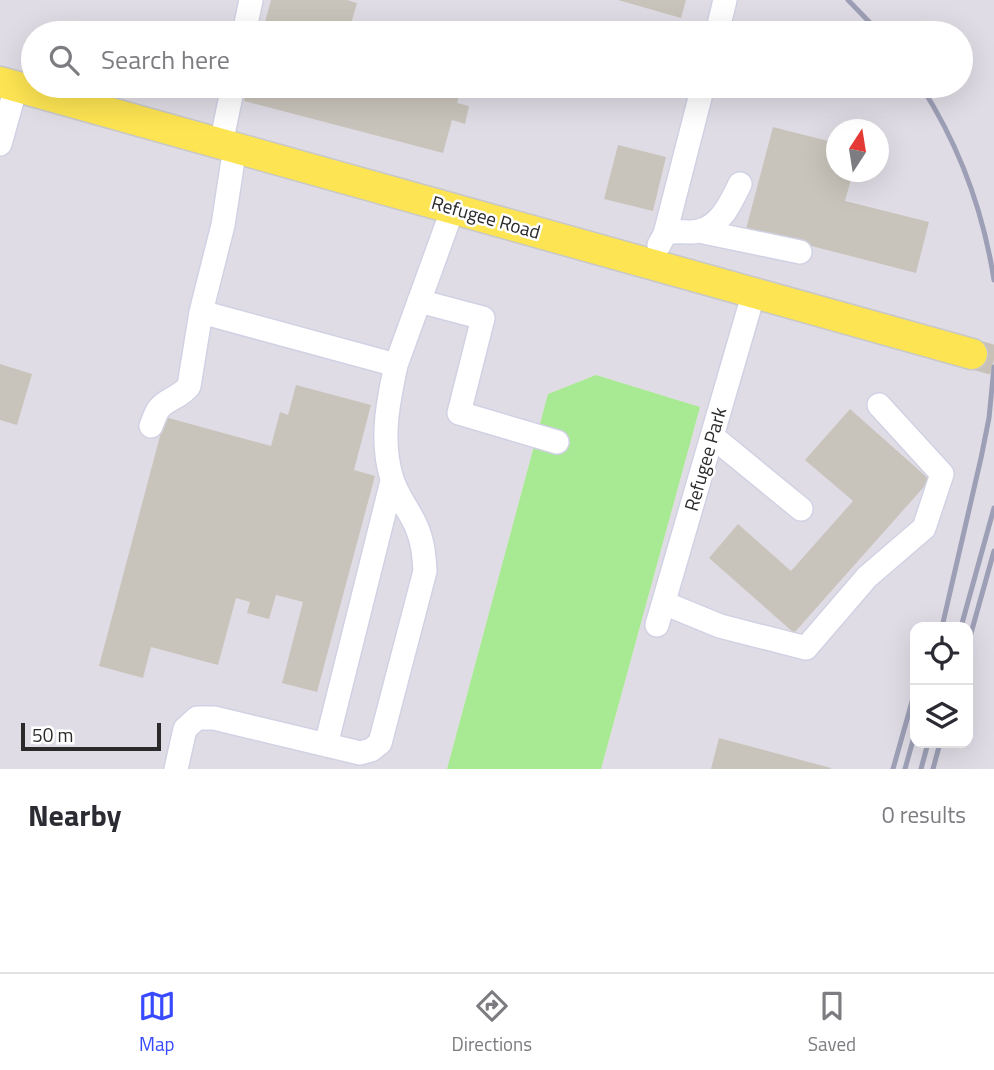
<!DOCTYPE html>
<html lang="en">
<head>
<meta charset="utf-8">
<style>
	body { margin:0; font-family:"Titillium Web",sans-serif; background:#f7f7f7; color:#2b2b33 }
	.controls { position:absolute; right:21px; bottom:21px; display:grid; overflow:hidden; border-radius:14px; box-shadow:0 7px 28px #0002 }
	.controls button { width:63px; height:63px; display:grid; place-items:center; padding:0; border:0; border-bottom:2px solid #e1e1e2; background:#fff; color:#2b2b33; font:35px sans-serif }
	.compass { position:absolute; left:826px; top:119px; width:63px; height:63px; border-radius:50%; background:#fff; box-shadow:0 7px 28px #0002; rotate:12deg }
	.scale { position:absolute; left:21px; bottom:18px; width:140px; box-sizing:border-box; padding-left:7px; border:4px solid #2a2a2a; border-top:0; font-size:19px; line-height:24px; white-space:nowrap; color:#2a2a2a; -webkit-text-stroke:5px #fff; paint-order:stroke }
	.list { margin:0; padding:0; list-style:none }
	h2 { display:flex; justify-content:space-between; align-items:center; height:91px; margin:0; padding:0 28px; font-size:30px }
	h2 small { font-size:23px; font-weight:400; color:#7c7c81 }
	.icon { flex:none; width:38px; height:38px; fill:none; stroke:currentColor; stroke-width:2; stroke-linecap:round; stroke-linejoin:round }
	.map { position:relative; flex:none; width:994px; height:769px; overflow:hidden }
	.search { position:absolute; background:#fff; box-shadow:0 7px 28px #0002; left:21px; right:21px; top:21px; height:77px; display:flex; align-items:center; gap:18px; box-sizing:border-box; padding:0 24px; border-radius:38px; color:#7c7c81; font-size:26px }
	.sheet { height:203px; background:#fff }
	nav { display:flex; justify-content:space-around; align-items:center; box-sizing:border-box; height:98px; border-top:2px solid #e1e1e2; background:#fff; font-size:19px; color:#7c7c81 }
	nav a { display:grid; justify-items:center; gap:4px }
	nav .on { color:#374aff }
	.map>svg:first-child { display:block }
	.industrial { fill:#e0dce5; fill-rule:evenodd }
	.green { fill:#a8e993 }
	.building { fill:#c9c4bb }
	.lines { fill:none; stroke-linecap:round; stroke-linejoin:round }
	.major-tunnel { stroke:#c7c1b8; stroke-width:30; stroke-dasharray:30 15; stroke-linecap:butt }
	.minor-casing { stroke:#d0d2e4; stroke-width:26 }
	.major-casing { stroke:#c8c8c8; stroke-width:33 }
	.minor { stroke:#fff; stroke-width:23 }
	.major { stroke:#fce452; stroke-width:30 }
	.rail { stroke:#9d9fb6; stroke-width:5 }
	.labels { text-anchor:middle; stroke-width:5; stroke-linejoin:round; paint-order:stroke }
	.street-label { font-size:19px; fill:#2a2a2a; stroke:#fff }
</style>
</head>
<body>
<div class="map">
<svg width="994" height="769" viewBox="0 0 994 769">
	<rect width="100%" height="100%" fill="#eee7db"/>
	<path class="industrial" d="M0 0H994V769H601L700 407 596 375 548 394 447 769H0ZM33 33H961V86H33ZM836 130H878V172H836ZM915 627H968V743H915Z"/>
	<path class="green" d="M596 375 700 407 601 769H447L548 394Z"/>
	<path class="building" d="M271 0H347L357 3 349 31 355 33H262Z
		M618 0H686L681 18Z
		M248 86H462L457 103 469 106 465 124 452 120 443 153 244 101Z
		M773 127 836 143V172H853L845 201 929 222 916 273 746 229Z
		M618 145 666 157 653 211 604 199Z
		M0 364 32 374 17 425 0 420Z
		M296 385 371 405 354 470 375 476 317 692 282 683 303 602 276 595 269 619 247 613 250 602 236 598 218 665 151 647 143 678 99 666 165 417 271 446 280 412 288 415Z
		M850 409 930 480 794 633 709 558 738 524 791 571 853 501 805 460Z
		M719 738 831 768 830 769H711Z"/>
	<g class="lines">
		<path class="major-tunnel" d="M972 354 994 360"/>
		<g class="minor-casing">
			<path id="minor" d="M244 33 251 0
				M717 33 725 0
				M0 144 16 87
				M221 144 233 86
				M235 147 223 225 201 312 396 365 453 208
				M699 231 800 252
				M665 234 703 86
				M659 245 665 234C677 229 687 234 699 231 721 226 731 202 740 184
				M419 301 483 318 459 413 557 442
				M151 426C153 421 155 415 158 410 165 399 180 398 189 386L201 312
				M712 436 801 509
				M664 603 720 626 806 648 867 577 924 528 942 474 879 405
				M657 625 754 292
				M326 745 392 481
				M176 769 185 729 197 718H214L360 753 371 750 380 743 425 571C424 556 423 542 417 528 410 511 397 496 392 479 380 441 388 402 396 365"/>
		</g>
		<g class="major-casing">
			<path id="major" d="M0 82 972 354"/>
		</g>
		<use href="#minor" class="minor"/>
		<use href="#major" class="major"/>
		<path class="rail" d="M848 0 880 33
			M921 86C959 145 983 210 994 280
			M942 627 981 458 989 418 994 367
			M961 627 994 508
			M968 644 994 551
			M893 769 915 691
			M905 769 915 733
			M921 769 928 743
			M933 769 940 743"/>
	</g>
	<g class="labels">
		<g class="street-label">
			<text transform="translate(486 217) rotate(16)" y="7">Refugee Road</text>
			<text transform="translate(705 459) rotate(-74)" y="7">Refugee Park</text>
		</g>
	</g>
</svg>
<div class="controls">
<button><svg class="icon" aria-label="locate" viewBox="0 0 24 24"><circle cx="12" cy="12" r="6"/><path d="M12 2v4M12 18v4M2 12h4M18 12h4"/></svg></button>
<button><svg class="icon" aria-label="layers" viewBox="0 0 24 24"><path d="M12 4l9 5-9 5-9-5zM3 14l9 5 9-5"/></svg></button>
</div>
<svg class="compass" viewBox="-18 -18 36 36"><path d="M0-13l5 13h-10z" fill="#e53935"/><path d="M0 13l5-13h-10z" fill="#7c7c81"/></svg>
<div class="scale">50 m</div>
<div class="search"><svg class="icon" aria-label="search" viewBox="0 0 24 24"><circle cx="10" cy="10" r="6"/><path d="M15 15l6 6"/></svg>Search here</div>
</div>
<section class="sheet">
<h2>Nearby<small>0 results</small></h2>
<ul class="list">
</ul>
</section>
<nav>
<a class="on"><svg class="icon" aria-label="map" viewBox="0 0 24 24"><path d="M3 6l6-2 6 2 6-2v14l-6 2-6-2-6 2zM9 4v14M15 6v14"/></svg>Map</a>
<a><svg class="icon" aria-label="directions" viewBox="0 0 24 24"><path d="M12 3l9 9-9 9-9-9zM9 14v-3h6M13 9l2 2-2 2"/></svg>Directions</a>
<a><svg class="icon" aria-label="saved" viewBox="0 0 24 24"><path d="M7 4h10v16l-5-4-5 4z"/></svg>Saved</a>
</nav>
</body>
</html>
